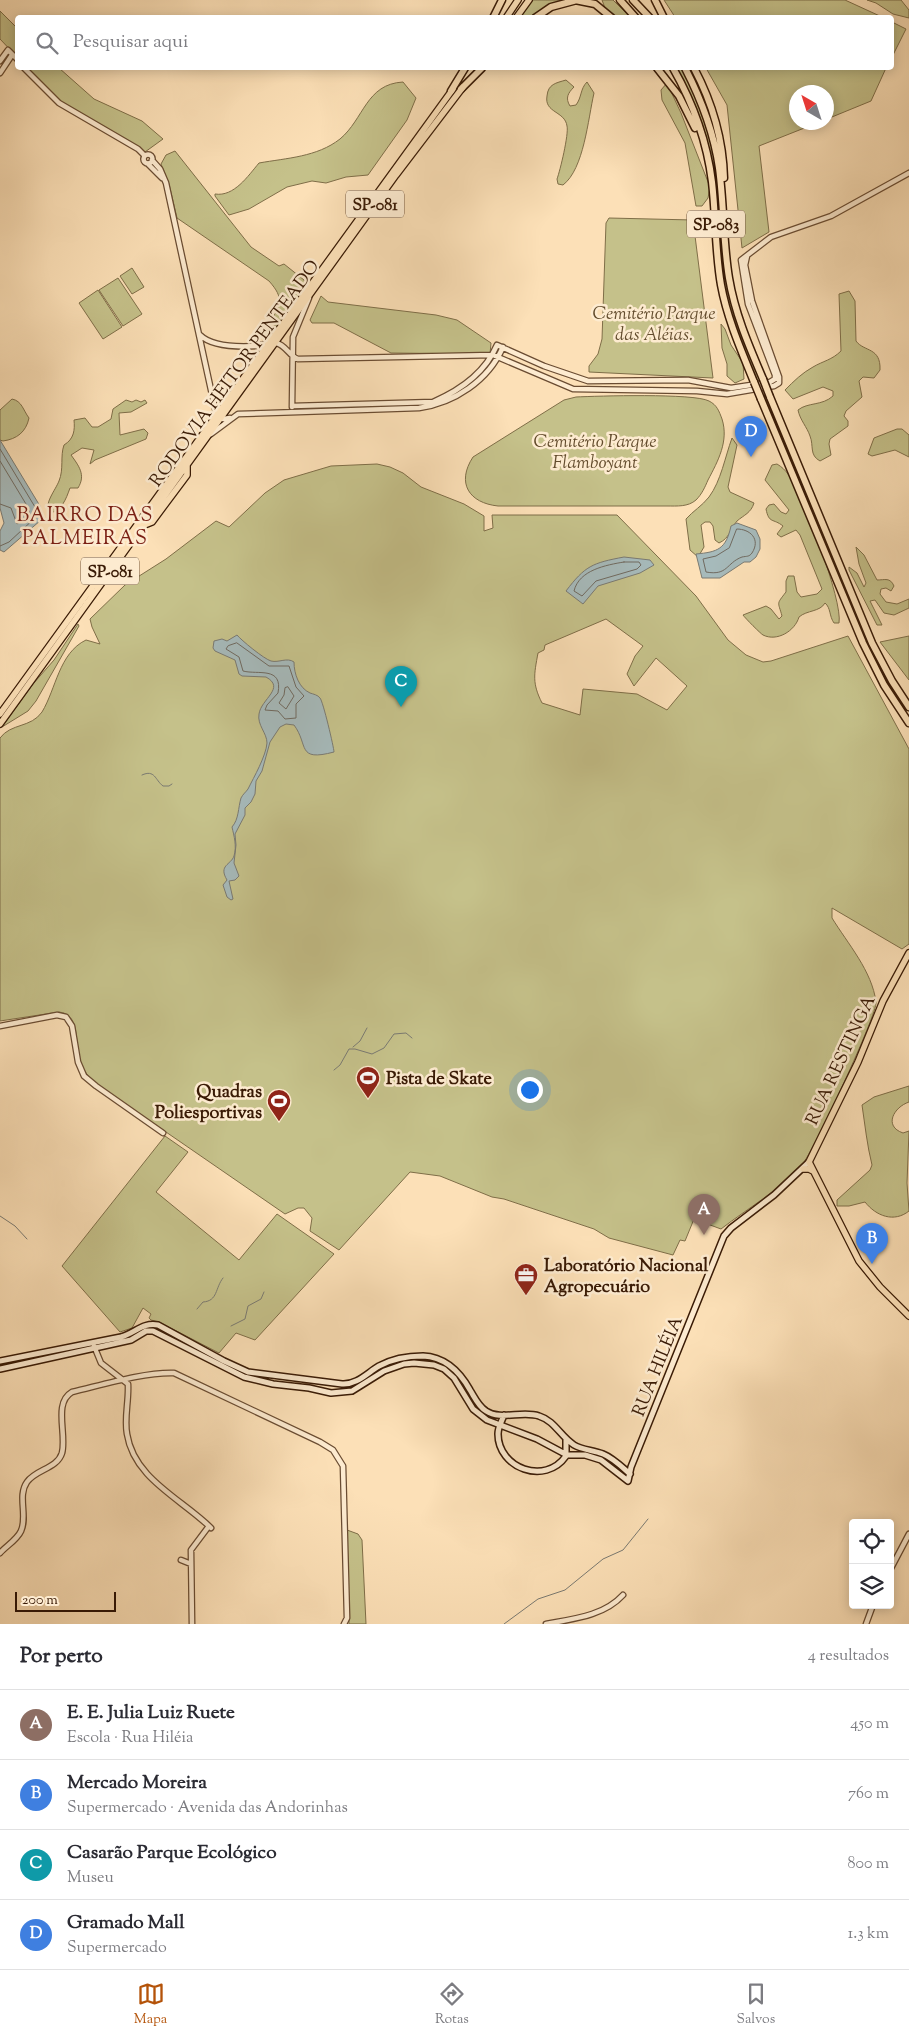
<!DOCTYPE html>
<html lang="pt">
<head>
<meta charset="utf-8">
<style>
	body { margin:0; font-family:"Sorts Mill Goudy",serif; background:#f2f2f3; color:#2b2b33 }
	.controls { position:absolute; right:15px; bottom:15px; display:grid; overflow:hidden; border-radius:5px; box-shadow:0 2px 12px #0003 }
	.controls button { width:45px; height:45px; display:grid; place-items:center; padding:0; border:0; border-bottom:1px solid #e1e1e2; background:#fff; color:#2b2b33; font:25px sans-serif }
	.compass { position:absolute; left:789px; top:85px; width:45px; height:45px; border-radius:50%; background:#fff; box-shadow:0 2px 12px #0003; rotate:321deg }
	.scale { position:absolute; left:15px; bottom:12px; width:101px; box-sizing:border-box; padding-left:5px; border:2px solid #391a05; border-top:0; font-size:14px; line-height:18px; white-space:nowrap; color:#391a05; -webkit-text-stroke:4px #fdebd0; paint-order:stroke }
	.you { position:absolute; left:529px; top:1089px; width:18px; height:18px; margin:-12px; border:4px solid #fff; border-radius:50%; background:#1a73e8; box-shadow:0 0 0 8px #1a73e833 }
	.badge { display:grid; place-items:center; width:32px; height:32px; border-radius:50%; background:#b45309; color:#fff; font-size:16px; font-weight:700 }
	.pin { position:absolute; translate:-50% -41px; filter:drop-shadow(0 1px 2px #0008) }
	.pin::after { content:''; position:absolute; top:26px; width:18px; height:15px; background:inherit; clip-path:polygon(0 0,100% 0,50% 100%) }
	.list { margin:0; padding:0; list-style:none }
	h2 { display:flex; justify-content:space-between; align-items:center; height:65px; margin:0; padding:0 20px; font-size:21px }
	h2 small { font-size:16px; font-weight:400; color:#7c7c81 }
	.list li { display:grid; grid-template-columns:32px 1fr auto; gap:15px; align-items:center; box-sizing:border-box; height:70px; padding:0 20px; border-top:1px solid #e1e1e2 }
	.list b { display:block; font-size:19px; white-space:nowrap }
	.list p { margin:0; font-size:16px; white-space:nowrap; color:#7c7c81 }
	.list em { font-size:16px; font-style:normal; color:#7c7c81 }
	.icon { flex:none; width:28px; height:28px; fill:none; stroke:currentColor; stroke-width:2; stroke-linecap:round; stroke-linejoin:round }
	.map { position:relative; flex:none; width:909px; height:1624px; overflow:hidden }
	.search { position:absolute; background:#fff; box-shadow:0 2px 12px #0003; left:15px; right:15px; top:15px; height:55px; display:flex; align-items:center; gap:12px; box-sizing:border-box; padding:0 18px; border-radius:5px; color:#7c7c81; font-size:19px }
	.sheet { height:345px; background:#fff }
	nav { display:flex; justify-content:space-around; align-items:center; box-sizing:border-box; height:70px; border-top:1px solid #e1e1e2; background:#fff; font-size:14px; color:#7c7c81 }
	nav a { display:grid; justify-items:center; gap:2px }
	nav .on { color:#b45309 }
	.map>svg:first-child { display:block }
	.green { fill:#c5c18a; stroke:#7f6e48; fill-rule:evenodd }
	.water { fill:#a6babb; stroke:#7a7a72 }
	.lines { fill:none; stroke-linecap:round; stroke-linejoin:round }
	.shore { stroke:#706a60; stroke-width:1 }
	.stream { stroke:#7a7a72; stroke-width:1 }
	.tertiary-casing { stroke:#6a4c32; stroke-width:7 }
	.secondary-casing { stroke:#391a05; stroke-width:8 }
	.primary-casing { stroke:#391a05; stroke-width:8 }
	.motorway-casing { stroke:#391a05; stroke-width:9 }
	.tertiary { stroke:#fdebd0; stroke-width:4.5 }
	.secondary { stroke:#fdebd0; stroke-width:5 }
	.primary { stroke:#fce0b7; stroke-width:5.5 }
	.motorway { stroke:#fce0b7; stroke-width:6 }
	.motorway-bridge-casing { stroke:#391a05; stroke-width:9; stroke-linecap:butt }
	.motorway-bridge { stroke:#fce0b7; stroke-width:6 }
	.labels { text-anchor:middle; stroke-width:5; stroke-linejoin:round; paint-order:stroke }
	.shield { fill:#fdebd0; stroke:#745942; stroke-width:1 }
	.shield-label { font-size:16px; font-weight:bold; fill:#391a05 }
	.park-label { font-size:18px; font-style:italic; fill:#634c2d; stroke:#fdebd0 }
	.street-label { font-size:18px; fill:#391a05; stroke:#fdebd0 }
	.poi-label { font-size:18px; font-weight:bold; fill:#391a05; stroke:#fdebd0; text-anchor:start }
	.quarter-label { font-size:20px; letter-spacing:1px; fill:#7a1f14; stroke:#fdebd0 }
</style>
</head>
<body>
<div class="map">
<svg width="909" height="1624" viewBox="0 0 909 1624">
	<rect width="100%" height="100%" fill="#fce0b7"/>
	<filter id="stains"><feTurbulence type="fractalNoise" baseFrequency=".004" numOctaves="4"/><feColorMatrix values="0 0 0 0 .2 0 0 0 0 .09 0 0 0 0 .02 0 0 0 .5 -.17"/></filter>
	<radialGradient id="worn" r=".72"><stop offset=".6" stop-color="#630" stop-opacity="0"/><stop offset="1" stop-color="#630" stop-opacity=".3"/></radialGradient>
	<path class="green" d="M532 0H563C548 6 536 17 520 18Z
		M602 0H613L630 17H614L605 8Z
		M664 0H845L882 17H675Z
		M867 0H901L909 10V18L893 14 876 3Z
		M0 11 17 28V57L0 39Z
		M892 22 906 29 892 57Z
		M27 68H59L94 99 142 121 163 139 145 152 60 101Z
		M674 68H682L704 117 716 160 726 268 761 381 757 383 737 333 725 293 711 164Z
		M706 68H886L871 101 827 119 826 92H796V122L817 123 759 146 769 232 742 248 727 105Z
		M566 80 574 87C568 93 565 98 570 106L576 105C582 97 580 89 587 82L594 93C588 119 584 169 563 185L558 184 557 179C560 171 569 134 567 126 565 111 544 113 547 96 548 84 556 83 566 80Z
		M403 82 416 98 407 120 368 175 346 177 326 183 312 181 287 187 249 209 229 215 215 196V194C234 197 248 176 259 163 287 158 317 157 340 139 364 119 366 84 403 82Z
		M667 83 681 113 710 187 708 198 702 206H696L685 143 662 100 661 90Z
		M175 151 251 247 279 266 284 264 304 280 307 287 277 327 270 323C280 304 285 299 269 281L177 218 169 184 161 164 166 155Z
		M609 218 693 220 713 378 589 372V366L598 354 602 339 606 223Z
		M132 268 144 287 132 294 120 276Z
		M118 278 142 314 123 326 99 290Z
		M98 290 122 327 103 339 79 303Z
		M849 291 855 301 856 341C864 352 881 347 880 370L874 378 863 377 859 381 862 397 846 411 844 416 848 421V426L830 439 829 444 831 455 820 461C809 455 814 446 810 436 807 427 800 420 798 410 808 402 822 406 833 396V391L823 387 793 399 785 390C794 381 802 373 813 367 823 361 832 360 841 351L839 294Z
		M321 296 328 302 436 315 457 320 491 343 490 354 391 353 334 323H312L310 320Z
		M721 324 725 329 731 345 743 363 744 379 735 383 727 376V364L722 348Z
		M767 395 880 664 876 666 762 396Z
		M576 397C597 396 694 393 709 401 717 405 719 411 722 419 729 441 718 461 708 480 705 487 702 494 696 500 688 507 677 506 667 506H498C469 503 456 483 473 457L564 400Z
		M12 399C22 401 23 410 29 418 26 432 17 439 3 441L0 440V410Z
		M126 400 132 402 136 400 141 402 145 400 147 403 131 412 119 413 120 435 144 429 148 433 146 439 95 460 90 464 94 450 82 448 71 455C79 466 86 475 78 488H70C66 499 62 511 49 513 44 503 55 491 59 481 64 469 60 456 64 445 74 439 75 430 74 420L85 418 92 427H98L111 419 113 409Z
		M897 429H902L909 435V457L895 450 872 456 868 454 874 438Z
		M732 438 737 445 728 487 730 492 754 503C751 513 744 515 737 521 730 529 730 538 719 543L715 540 713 526 710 522H705L701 525 704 547 698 557 690 550 686 519C693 511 702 506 709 497 721 481 725 457 732 438Z
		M377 464 390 467 403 473 421 487 464 504 484 516V531L493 528 492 515H617L696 596 728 640 746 655 763 662 771 661 848 636 909 749V944L902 949 832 908V918C848 944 872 971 876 1002 878 1013 813 1152 802 1165 780 1190 748 1208 721 1229L694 1219 685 1241 680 1240 673 1255 609 1238 594 1229 504 1199 492 1197 440 1176 410 1172 339 1250 310 1231 312 1218 304 1208H298L285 1214 92 1081C86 1073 81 1067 79 1057 75 1041 80 1014 59 1012L0 1021V738C11 723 31 728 42 712 56 689 59 653 86 640L100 644 92 627 90 619 125 585 166 559 216 521 229 527 265 493 284 480 331 466ZM606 619 643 646 635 656 627 674 634 686 656 658 687 686 667 710 637 694 583 689 580 715 542 703C532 683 534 675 538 653L544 650 545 645Z
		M777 464C782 467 785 470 788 474 803 495 843 601 839 623H834C829 616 831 608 825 603 820 612 807 610 799 617 795 631 777 642 763 635 761 634 745 618 743 615L766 606 771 609 779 619 782 616C778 601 776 605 786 592V581L788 576H794L797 592 801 597 817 594 822 589 800 535 796 530 781 537 777 534 783 526C773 518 769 524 766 509L769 505 774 504 781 512 786 514 789 510 765 480 772 465Z
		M856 547 864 555 877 580C885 580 890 577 894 586L891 591 886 588 881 589 880 594 886 602 897 604 909 599V608L894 615 884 613 875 600 870 601 882 625H877L849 570V567L857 573 864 587 866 583 859 564Z
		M78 624 79 626 36 701 28 711 2 727 33 684 54 660Z
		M909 636V680L880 642Z
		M909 1086V1102C894 1107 883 1126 903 1133L909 1131 907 1183 909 1211C894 1223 876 1216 865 1202L849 1206H837V1200L870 1170 872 1165C867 1145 865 1125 862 1105L874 1097Z
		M165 1136 188 1152 156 1192 239 1260 277 1214 334 1254 255 1340 236 1333 219 1353 159 1322 151 1320 149 1318 151 1314 143 1308 132 1328 120 1332 62 1266Z
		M347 1530 358 1534 362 1540 366 1624H349Z"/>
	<path class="water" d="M0 440 40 506 41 520 4 552 0 550V531L4 523 0 508Z
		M737 523 756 530 760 539V549L756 557 750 562H744L720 578H702L696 554C718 552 726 549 731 526Z
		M624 557 650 560 654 565 640 573 598 586 583 604 566 591C585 566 592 563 624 557Z
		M237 635C241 640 264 659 271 661 279 663 287 657 294 662 294 674 299 688 310 693 313 694 318 695 320 698 323 701 334 748 334 752 296 762 309 745 294 725L286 724 280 727 270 742 262 771 256 781 255 794 251 802 245 808V815L235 834 236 845 234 863 239 876 235 880 229 881 233 899 231 900 227 897 223 885 227 880C218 865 231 865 234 856 237 846 234 836 232 827 239 819 238 808 241 798 243 794 246 792 248 789 254 777 266 756 267 743 267 733 257 725 259 714 261 699 286 688 266 677L242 676 239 674 235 660 215 651 213 648 214 641 222 639 227 641Z"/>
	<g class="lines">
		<path class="shore" d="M0 449 35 507 36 517 9 542 0 546
			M0 461 29 509V515L17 524 11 508 0 504
			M737 529C750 529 761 539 752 553 749 557 747 556 742 557 726 563 728 576 706 572L703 559 716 556 729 548Z
			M624 562H639L641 565 637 569 596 581 582 596 574 591C579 570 606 565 624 562Z
			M237 643 269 666H289L296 687 304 696 296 704V718L285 719 278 711 265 710 267 705 278 693C283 666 258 675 243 671L239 657 226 649 228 646Z
			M288 687 294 696 286 709 279 703 284 695 285 688Z"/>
		<path class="stream" d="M142 775C155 769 155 780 163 786H169L172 784
			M353 1047 360 1041 367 1028
			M334 1070 340 1065 349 1049H355L372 1054 384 1048 394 1034 406 1033 412 1038
			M0 1216 15 1226 27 1239
			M197 1309 203 1302C218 1301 215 1288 223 1278
			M231 1326 245 1319 248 1306 261 1299 264 1292
			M504 1624 538 1599 565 1590 603 1559 623 1550 648 1519"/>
		<g class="tertiary-casing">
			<path id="tertiary" d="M0 61 8 50 18 60
				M24 68 59 103 138 149 145 156
				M0 73 12 55
				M143.5 159a4.5 4.5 0 1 1 9 0a4.5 4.5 0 1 1-9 0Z
				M152 160 160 169 166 183 216 413 223 419 230 418
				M148 164 162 178
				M200 335C212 347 240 347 257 346 263 345 269 341 276 343 286 345 289 356 298 359L493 355 573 389 697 391 727 394 774 386 779 383V377L752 301 745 265 747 256
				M292 406 433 402C461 390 485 373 497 345L544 366 588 381 688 380 731 388 770 382 775 379V375L748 304 741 260 771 237 831 216 909 173
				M292 407 293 337 309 298
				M211 434 238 414 419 408C454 403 488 381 503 347
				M0 1026 57 1015 66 1017 72 1026 78 1062 84 1076 96 1086 163 1133
				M94 1346 101 1363 128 1384C129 1401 124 1418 127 1434 134 1479 182 1499 211 1528
				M0 1553C6 1546 17 1540 21 1531 28 1516 17 1496 27 1482 36 1469 57 1469 62 1453 67 1434 53 1403 72 1392 102 1385 144 1372 174 1373L320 1442 333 1450 343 1466 347 1618 344 1624
				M181 1560 191 1564
				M890 1570 909 1534
				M192 1624 191 1550 209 1526
				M546 1624C573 1619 604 1616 623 1595
				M866 1624 873 1605"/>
		</g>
		<g class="secondary-casing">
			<path id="secondary" d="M0 1361 121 1337C135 1333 143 1322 158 1325L224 1361 248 1372 342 1384C357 1385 367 1373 379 1366 392 1359 408 1356 423 1356 446 1357 460 1372 470 1390 475 1398 478 1406 486 1411 501 1421 522 1410 539 1416 555 1421 560 1436 574 1445 582 1450 593 1450 603 1454 613 1458 622 1467 630 1474
				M0 1369 131 1340 146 1331H153L244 1377 273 1384 309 1388 331 1393 352 1391 384 1371 404 1364 414 1363 434 1365 444 1369 454 1378 473 1409 487 1420 537 1439 567 1455H585L601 1460 628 1481 631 1467 724 1236 731 1228 774 1195 809 1162
				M504 1415C502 1421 498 1427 498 1434 498 1468 545 1486 566 1456V1439"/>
		</g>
		<g class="primary-casing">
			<path id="primary" d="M506 18 518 0
				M516 18 529 0
				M142 526 152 522 187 475V464
				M0 714 453 89
				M0 724 396 175 463 87
				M909 953 883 1001 858 1062 809 1162 859 1261 880 1287 909 1316
				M803 1169H809L813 1171"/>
		</g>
		<g class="motorway-casing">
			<path id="motorway" d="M575 0 595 4 612 18
				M620 0 636 18
				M633 0 650 18
				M655 0 664 18
				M493 18 502 0
				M535 18 551 7 577 0
				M657 68 679 96 695 128
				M673 68C693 103 707 142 712 182 716 216 715 251 721 285 727 318 741 350 754 382
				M685 68C701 99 714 133 719 168 724 205 723 242 729 278 735 314 749 346 763 379
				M694 68C712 102 723 139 724 178
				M461 89 482 68
				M451 91 465 68
				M770 397 872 643 892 681 909 707
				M761 399 863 643 884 685 909 723"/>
		</g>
		<use href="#tertiary" class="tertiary"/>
		<use href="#secondary" class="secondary"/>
		<use href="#primary" class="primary"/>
		<use href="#motorway" class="motorway"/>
		<g class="motorway-bridge-casing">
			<path id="motorway-bridge" d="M763 379 770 397
				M754 382 761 399"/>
		</g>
		<use href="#motorway-bridge" class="motorway-bridge"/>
	</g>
	<defs>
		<g id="stadium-pin" transform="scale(1.25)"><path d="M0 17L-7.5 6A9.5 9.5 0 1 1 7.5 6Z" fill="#8f2418" stroke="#fdebd0"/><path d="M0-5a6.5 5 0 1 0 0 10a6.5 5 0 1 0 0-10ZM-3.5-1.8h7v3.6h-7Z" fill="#fff"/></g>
		<g id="office-pin" transform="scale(1.25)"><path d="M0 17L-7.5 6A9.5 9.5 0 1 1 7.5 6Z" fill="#8f2418" stroke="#fdebd0"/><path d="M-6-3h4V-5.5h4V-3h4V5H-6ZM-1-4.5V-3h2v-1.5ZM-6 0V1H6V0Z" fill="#fff"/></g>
	</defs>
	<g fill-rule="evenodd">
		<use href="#stadium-pin" x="368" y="1078"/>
		<use href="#stadium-pin" x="279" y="1101"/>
		<use href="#office-pin" x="526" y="1275"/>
	</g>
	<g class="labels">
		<g class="shield">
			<rect x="346" y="190.5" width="58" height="27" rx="4"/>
			<rect x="687" y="210.5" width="58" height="27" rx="4"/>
			<rect x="81" y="557.5" width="58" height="27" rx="4"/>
		</g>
		<g class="shield-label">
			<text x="375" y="210">SP-081</text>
			<text x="716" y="230">SP-083</text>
			<text x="110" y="577">SP-081</text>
		</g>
		<g class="park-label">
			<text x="654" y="319">Cemitério Parque<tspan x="654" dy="21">das Aléias.</tspan></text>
			<text x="595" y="447">Cemitério Parque<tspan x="595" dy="21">Flamboyant</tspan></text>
		</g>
		<g class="street-label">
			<text transform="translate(234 373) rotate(-54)" y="6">RODOVIA HEITOR PENTEADO</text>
			<text transform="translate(840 1060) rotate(-65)" y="6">RUA RESTINGA</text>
			<text transform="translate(657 1366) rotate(-68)" y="6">RUA HILÉIA</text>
		</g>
		<g class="poi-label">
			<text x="386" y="1084">Pista de Skate</text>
			<text x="262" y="1097" text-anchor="end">Quadras<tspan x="262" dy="21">Poliesportivas</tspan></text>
			<text x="544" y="1271">Laboratório Nacional<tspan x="544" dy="21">Agropecuário</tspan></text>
		</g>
		<g class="quarter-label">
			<text x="85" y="521">BAIRRO DAS<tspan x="85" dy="23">PALMEIRAS</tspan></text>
		</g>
	</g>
	<rect width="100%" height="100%" filter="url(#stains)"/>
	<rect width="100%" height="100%" fill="url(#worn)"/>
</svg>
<div class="controls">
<button><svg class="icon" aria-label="locate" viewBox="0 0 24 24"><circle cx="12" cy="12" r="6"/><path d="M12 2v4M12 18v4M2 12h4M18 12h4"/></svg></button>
<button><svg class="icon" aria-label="layers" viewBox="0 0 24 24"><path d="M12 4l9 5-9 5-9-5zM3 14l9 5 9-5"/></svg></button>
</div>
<svg class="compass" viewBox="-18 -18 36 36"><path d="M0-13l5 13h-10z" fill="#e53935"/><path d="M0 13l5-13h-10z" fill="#7c7c81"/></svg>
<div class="scale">200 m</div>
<div class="you"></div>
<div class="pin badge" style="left:704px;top:1235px;background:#8d6e63">A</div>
<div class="pin badge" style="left:872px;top:1264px;background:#3f7fe0">B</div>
<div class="pin badge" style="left:401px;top:707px;background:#0f9aa8">C</div>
<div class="pin badge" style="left:751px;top:457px;background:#3f7fe0">D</div>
<div class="search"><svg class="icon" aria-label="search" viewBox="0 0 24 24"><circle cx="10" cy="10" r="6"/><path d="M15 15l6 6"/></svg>Pesquisar aqui</div>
</div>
<section class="sheet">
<h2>Por perto<small>4 resultados</small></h2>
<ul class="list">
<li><span class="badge" style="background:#8d6e63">A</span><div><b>E. E. Julia Luiz Ruete</b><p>Escola · Rua Hiléia</p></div><em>450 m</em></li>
<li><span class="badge" style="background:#3f7fe0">B</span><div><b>Mercado Moreira</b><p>Supermercado · Avenida das Andorinhas</p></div><em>760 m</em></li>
<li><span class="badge" style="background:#0f9aa8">C</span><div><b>Casarão Parque Ecológico</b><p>Museu</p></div><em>800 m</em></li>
<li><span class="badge" style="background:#3f7fe0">D</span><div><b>Gramado Mall</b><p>Supermercado</p></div><em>1.3 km</em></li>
</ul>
</section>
<nav>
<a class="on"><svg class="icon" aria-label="map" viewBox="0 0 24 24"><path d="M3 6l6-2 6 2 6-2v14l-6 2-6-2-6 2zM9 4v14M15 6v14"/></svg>Mapa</a>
<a><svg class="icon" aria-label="directions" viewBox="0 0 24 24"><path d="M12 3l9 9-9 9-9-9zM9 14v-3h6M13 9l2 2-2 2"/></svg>Rotas</a>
<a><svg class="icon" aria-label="saved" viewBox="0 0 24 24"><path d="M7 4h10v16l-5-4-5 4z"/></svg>Salvos</a>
</nav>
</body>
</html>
